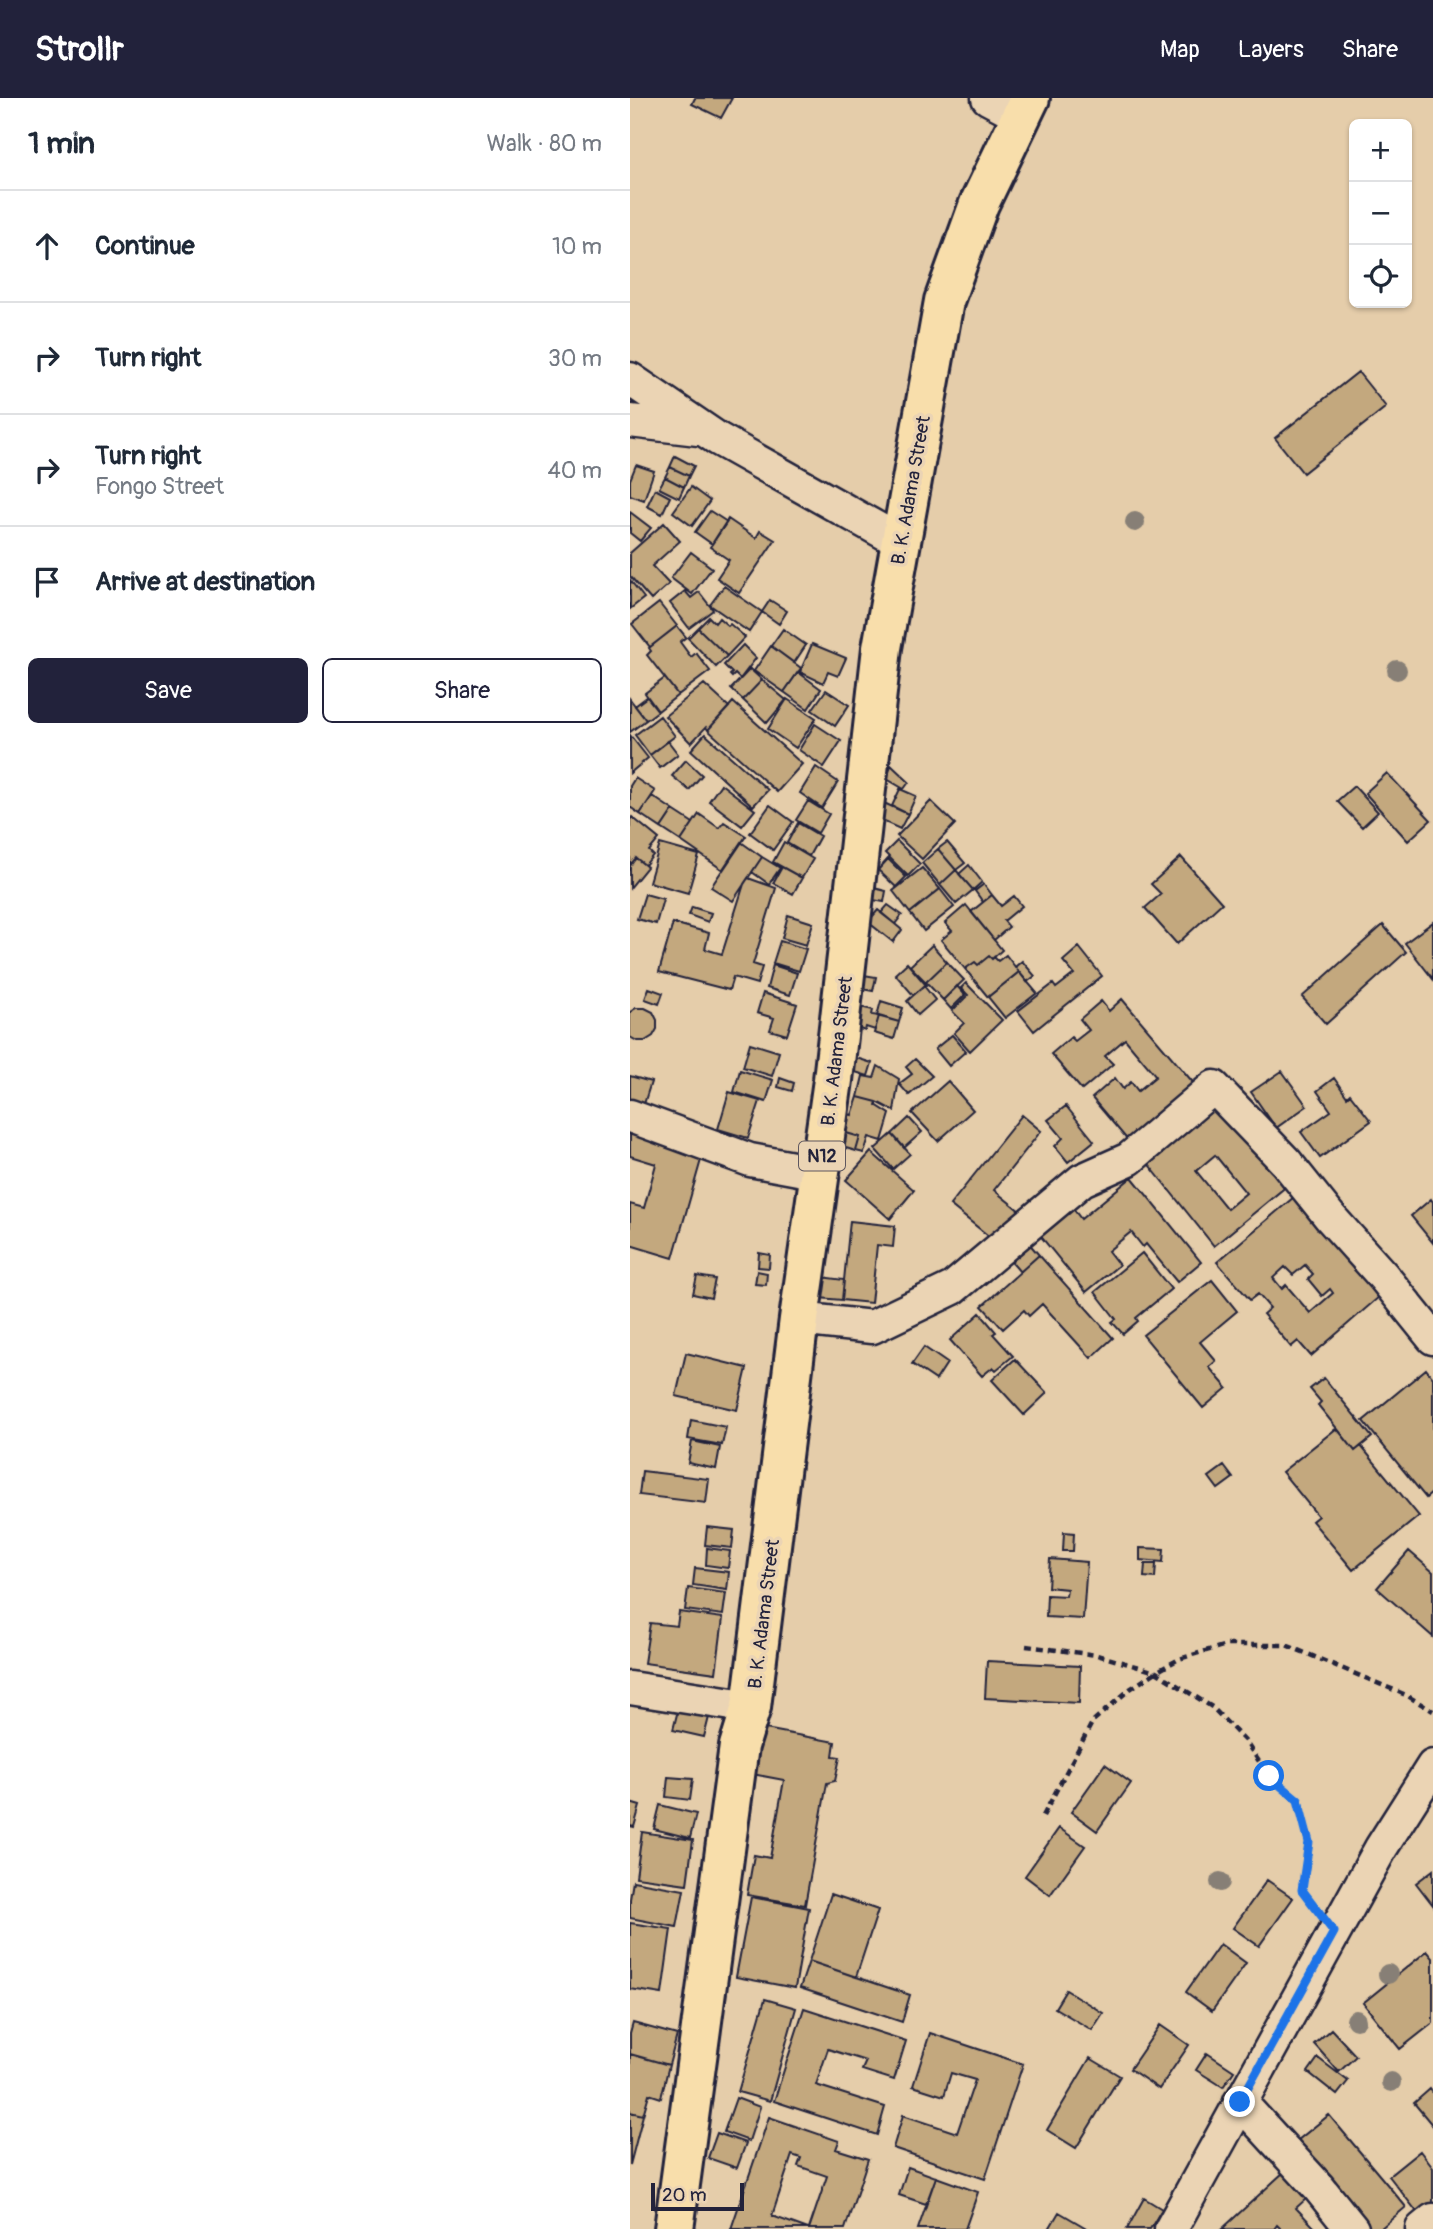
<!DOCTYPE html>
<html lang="en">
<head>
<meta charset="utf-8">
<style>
	body { margin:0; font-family:Pangolin,sans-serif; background:#f2f2f3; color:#1f2937 }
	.controls { position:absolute; right:21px; top:21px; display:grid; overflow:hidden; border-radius:10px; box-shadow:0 2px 5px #0004 }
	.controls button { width:63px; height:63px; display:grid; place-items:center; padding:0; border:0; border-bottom:2px solid #e0e1e3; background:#fff; color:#1f2937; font:35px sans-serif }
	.scale { position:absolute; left:21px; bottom:18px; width:93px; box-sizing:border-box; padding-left:7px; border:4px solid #22223b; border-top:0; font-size:19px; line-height:24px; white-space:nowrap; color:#22223b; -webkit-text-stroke:5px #ebd4b4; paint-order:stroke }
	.stop { position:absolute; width:21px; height:21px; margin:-16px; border:5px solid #1a73e8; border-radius:50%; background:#fff }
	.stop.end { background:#1a73e8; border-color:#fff; box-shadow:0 2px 7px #0008 }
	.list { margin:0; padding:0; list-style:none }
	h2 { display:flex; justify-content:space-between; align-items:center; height:91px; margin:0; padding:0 28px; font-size:30px }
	h2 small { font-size:23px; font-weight:400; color:#747a83 }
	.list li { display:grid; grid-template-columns:46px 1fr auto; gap:21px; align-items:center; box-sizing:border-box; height:112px; padding:0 28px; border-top:2px solid #e0e1e3 }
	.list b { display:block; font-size:26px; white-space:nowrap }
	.list p { margin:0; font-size:23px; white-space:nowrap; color:#747a83 }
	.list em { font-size:23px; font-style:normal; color:#747a83 }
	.actions { display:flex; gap:14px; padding:21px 28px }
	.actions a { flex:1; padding:16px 0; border:2px solid #22223b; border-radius:10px; text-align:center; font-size:24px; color:#22223b }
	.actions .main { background:#22223b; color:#fff }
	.icon { flex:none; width:38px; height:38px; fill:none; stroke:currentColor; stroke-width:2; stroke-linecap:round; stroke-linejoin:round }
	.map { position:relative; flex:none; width:803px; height:2131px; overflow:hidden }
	header { display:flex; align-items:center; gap:42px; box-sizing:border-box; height:98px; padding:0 35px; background:#22223b; color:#fff }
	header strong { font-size:33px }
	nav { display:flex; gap:38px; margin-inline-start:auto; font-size:24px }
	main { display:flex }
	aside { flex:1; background:#fff }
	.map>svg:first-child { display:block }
	.building { fill:#c3a87e; stroke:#22223b; stroke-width:2; fill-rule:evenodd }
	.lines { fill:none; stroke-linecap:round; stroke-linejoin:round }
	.street-casing { stroke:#22223b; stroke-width:37 }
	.highway-casing { stroke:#22223b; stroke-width:44 }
	.path { stroke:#22223b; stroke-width:4.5; stroke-dasharray:7 5; stroke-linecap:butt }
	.street { stroke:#ebd4b4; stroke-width:32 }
	.highway { stroke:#f8deab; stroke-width:38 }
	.tree { fill:#877f76 }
	.route { stroke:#1a73e8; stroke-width:9 }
	.labels { text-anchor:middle; stroke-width:7; stroke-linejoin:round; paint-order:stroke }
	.shield { fill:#ebd4b4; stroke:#5e575f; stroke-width:2 }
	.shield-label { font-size:18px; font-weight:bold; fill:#22223b }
	.street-label { font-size:19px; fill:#22223b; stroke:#ebd4b4 }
</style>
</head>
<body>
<header>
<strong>Strollr</strong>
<nav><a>Map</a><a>Layers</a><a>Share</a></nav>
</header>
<main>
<aside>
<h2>1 min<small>Walk · 80 m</small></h2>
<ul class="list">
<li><svg class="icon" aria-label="ahead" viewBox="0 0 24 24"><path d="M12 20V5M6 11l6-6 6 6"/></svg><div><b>Continue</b></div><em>10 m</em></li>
<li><svg class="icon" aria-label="right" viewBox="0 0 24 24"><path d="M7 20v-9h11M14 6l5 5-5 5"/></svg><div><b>Turn right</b></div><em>30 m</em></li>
<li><svg class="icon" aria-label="right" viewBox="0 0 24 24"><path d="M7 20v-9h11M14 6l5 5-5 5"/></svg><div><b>Turn right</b><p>Fongo Street</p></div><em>40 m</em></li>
<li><svg class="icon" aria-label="arrive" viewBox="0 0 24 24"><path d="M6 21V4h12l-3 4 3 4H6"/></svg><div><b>Arrive at destination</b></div></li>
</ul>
<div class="actions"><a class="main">Save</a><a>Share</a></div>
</aside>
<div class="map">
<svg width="803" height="2131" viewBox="0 0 803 2131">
	<rect width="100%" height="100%" fill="#e5cdaa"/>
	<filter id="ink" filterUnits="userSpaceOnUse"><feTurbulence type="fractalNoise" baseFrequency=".0143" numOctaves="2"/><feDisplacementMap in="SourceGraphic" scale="14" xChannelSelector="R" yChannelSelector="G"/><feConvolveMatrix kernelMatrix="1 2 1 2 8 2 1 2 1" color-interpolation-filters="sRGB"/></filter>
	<g filter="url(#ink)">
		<path class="building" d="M65 0H102L91 20 62 6Z
			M728 274 756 309 673 375 645 340Z
			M45 358 64 368 59 378 40 369Z
			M6 367 24 373 14 402 0 397V382Z
			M40 369 59 378 54 389 35 379Z
			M35 379 54 389 49 400 29 390Z
			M61 389 80 403 62 428 43 414Z
			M25 391 40 399 32 416 17 408Z
			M80 413 97 424 82 446 65 434Z
			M0 414 21 430 10 443 0 435Z
			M98 421 126 440 130 433 145 442 109 495 87 480 99 462 80 449Z
			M34 425 50 443 22 468 39 486 21 502 0 478V455Z
			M61 454 82 470 62 496 41 480Z
			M0 482 14 500 0 511Z
			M94 488 132 514 119 534 80 507Z
			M55 493 61 500 69 494 83 512 59 530 40 505Z
			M140 502 157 513 149 526 132 514Z
			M29 505 47 528 20 549 2 526Z
			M79 519 85 525 89 520 98 528 100 526 115 539 97 558 68 530Z
			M47 528 56 539 50 544 61 559 66 555 80 573 48 597 17 557 21 553 19 550Z
			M68 530 97 558 86 569 58 540Z
			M153 531 176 547 164 565 141 548Z
			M182 546 216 560 208 578 198 574 193 585 170 574Z
			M113 547 126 560 110 581 105 576 102 579 100 577 102 575 94 567Z
			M141 548 171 570 154 594 124 573Z
			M120 571 132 582 113 602 101 591Z
			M168 574 191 591 178 611 154 594Z
			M35 580 48 597 28 613 15 595Z
			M132 582 156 602 137 625 113 602Z
			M74 586 99 609 78 632 76 629 61 645 35 618Z
			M196 592 219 607 205 628 182 612Z
			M17 599 28 613 16 622 5 608Z
			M0 601 16 622 0 634Z
			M157 601 186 620 166 650 138 631Z
			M103 604 172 666 147 694 78 632Z
			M30 618 45 638 20 657 5 637Z
			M185 626 211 643 194 669 169 652Z
			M75 636 138 692 123 708 61 652Z
			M0 637 18 660 0 675Z
			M38 643 48 656 30 670 20 657Z
			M56 662 72 677 59 692 42 678Z
			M261 667 279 684 274 691 257 681Z
			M186 669 208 684 192 710 170 695Z
			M757 675 801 722 778 743 735 695Z
			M5 680 25 693 10 716 0 709V688Z
			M91 686 125 712 112 728 79 703Z
			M724 688 748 714 732 729 707 703Z
			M270 691 286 698 278 716 262 708Z
			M22 698 43 712 31 730 10 716Z
			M178 703 199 716 188 735 166 722Z
			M301 703 325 726 292 761 267 738Z
			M254 705 278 716 270 731 250 722Z
			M140 707 163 724 143 752 120 735Z
			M43 712 63 725 51 743 31 730Z
			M69 716 89 730 94 724 116 738 93 772 51 743Z
			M2 719 29 741 19 753 23 757 15 767 6 760 0 767V722Z
			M168 725 190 738 179 758 157 745Z
			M267 743 290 766 278 778 255 755Z
			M111 744 132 759 103 803 81 789Z
			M154 744 183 761 172 780 143 764Z
			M317 744 335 765 326 772 308 751Z
			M30 746 69 757 58 795 19 784Z
			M308 751 326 772 310 787 292 765Z
			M132 759 150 770 139 786 122 774Z
			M551 759 592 805 547 846 515 810 531 796 521 786Z
			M6 760 17 769 0 790V768Z
			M258 761 276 779 266 789 248 772Z
			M339 767 352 784 343 792 329 776Z
			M152 769 172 780 163 796 143 785Z
			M292 770 310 791 280 815 263 793Z
			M326 772 343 792 326 806 310 787Z
			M118 780 146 790 123 866 132 869 127 886 103 879 99 892 29 874 43 825 79 835 75 851 92 856 114 786Z
			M354 786 362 797 353 804 345 793Z
			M244 790 256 793 254 804 243 802Z
			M310 791 324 809 294 833 280 815Z
			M15 796 33 801 26 826 7 821Z
			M362 797 371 808 384 798 392 808 374 823 379 829 364 842 341 814Z
			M258 807 272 817 265 826 251 815Z
			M336 807 372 852 362 861 359 858 348 867 345 864 335 871 311 842 322 833 315 825Z
			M62 809 81 815 78 824 59 817Z
			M248 812 272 832 263 844 238 824Z
			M158 817 183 825 176 847 152 840Z
			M803 824V881L775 845Z
			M753 827 776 854 696 926 672 899Z
			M150 843 176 851 169 873 143 865Z
			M302 847 317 864 296 884 280 868Z
			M449 849 472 878 404 933 388 913 423 886 426 890 444 876 433 863Z
			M376 857 389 874 358 899 335 871 345 864 348 867 359 858 362 861 364 859 368 863Z
			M392 863 405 878 397 884 385 869Z
			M317 864 334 882 313 902 296 884Z
			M277 865 296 887 283 897 265 876Z
			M143 867 167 875 160 897 137 890Z
			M389 874 407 895 375 920 358 899Z
			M234 877 246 879 243 893 232 891Z
			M336 885 372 922 340 953 324 935 334 925 322 913 338 897 331 890Z
			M294 888 305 902 288 917 277 903Z
			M327 888 335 897 321 911 313 902Z
			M19 890 33 895 29 906 15 901Z
			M133 895 167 906 157 937 140 932 144 920 127 915Z
			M492 901 567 989 500 1045 462 1000 485 980 493 991 501 984 508 993 526 978 495 941 475 958 483 966 452 992 421 956 441 939 445 943 459 932 450 921 471 903 479 913Z
			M251 903 273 910 269 924 247 918Z
			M230 909 243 912 242 917 249 918 245 932 236 929 235 933 224 929Z
			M6 910H15L23 914 27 922V931L23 938 15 943H7L0 939V914Z
			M249 918 269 924 264 941 244 935Z
			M322 937 336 953 319 968 305 951Z
			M120 945 149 954 142 978 113 969Z
			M223 959 242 965 238 978 219 972Z
			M285 961 302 978 279 997 269 986 282 976 276 969Z
			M248 968 269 981 264 1013 247 1004 228 999 233 978 244 980Z
			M110 972 143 982 136 1004 104 994Z
			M652 973 677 1008 646 1030 621 994Z
			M0 978 21 984 14 1006 0 1001Z
			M150 980 164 985 162 993 148 989Z
			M704 980 717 999 720 996 741 1023 690 1060 671 1034 701 1013 687 993Z
			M318 983 343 1012 308 1043 282 1015Z
			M99 994 130 1003 118 1040 88 1031Z
			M228 999 247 1004 246 1007 260 1016 252 1043 239 1039 234 1055 226 1053 230 1039 213 1034 218 1016 222 1017Z
			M586 1005 635 1065 645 1058 664 1082 584 1148 516 1063ZM585 1057 616 1095 597 1111 566 1073Z
			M436 1008 464 1043 438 1064 425 1048 433 1040 418 1022Z
			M392 1017 411 1033 364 1092 391 1114 366 1144 320 1107Z
			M279 1020 292 1034 274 1050 262 1036Z
			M0 1026 75 1048 43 1160 0 1147V1106L14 1110 26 1066 0 1058Z
			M213 1034 230 1039 226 1053 209 1048Z
			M262 1036 280 1056 263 1071 245 1051Z
			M241 1054 284 1092 260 1121 216 1082Z
			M502 1079 571 1164 547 1184 516 1146 513 1149 501 1134 478 1153 489 1167 456 1194 408 1135 441 1108 451 1121Z
			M670 1094 740 1177 735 1182 749 1199 681 1258 668 1243 661 1249 633 1216 640 1210 628 1196 620 1202 587 1164ZM675 1167 683 1176 678 1181 692 1198 700 1191 703 1195 680 1215 656 1187 652 1191 643 1180 655 1169 663 1177Z
			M801 1101 803 1104V1145L781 1118Z
			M220 1123 265 1128 263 1149 247 1147 241 1205 212 1202Z
			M397 1143 409 1157 390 1174 378 1160Z
			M129 1155 140 1157 139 1170 128 1169Z
			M512 1155 541 1191 506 1220 508 1223 493 1236 482 1224 486 1221 465 1194Z
			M409 1157 483 1240 461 1260 412 1206 399 1218 394 1212 373 1231 352 1208Z
			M127 1173 137 1175 136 1187 125 1186Z
			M67 1178 85 1181 81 1200 63 1196Z
			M191 1179 214 1182 212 1202 189 1200Z
			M582 1182 607 1213 570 1244 586 1263 579 1269 597 1290 573 1310 513 1237Z
			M350 1215 366 1234 363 1236 383 1258 366 1272 363 1269 352 1278 320 1242Z
			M294 1249 317 1265 306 1282 282 1266Z
			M56 1255 117 1270 107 1312 46 1298Z
			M385 1261 417 1295 394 1317 362 1282Z
			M796 1271 803 1280V1394L796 1400 733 1323Z
			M694 1280 742 1339 725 1353 688 1307 691 1304 680 1291Z
			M61 1322 96 1329 92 1347 58 1341Z
			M707 1330 725 1353 731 1348 789 1418 723 1472 682 1423 688 1418 652 1374Z
			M62 1343 90 1349 86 1371 58 1365Z
			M594 1368 603 1380 588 1391 579 1379Z
			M12 1373 79 1381 76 1405 9 1397Z
			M77 1429 104 1432 102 1450 75 1447Z
			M434 1434 444 1435 443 1453H433Z
			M77 1450 100 1453 98 1470 76 1467Z
			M510 1450 534 1451 533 1464 510 1462Z
			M779 1453 803 1474V1539L747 1490Z
			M420 1461 457 1464 453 1521 416 1519 417 1497 436 1498 437 1491 418 1489Z
			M515 1466H526L525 1480 514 1479Z
			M65 1470 99 1474 97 1492 63 1487Z
			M58 1490 96 1495 93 1517 55 1512Z
			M49 1514 93 1520 86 1575 14 1565 20 1525 47 1528Z
			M357 1563 450 1568 449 1605 355 1600Z
			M48 1612 79 1619 74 1639 43 1632Z
			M130 1630 205 1644 203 1658 210 1659 205 1683 197 1685 175 1807 117 1797 124 1757 140 1760 154 1682 122 1676Z
			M475 1666 501 1685 467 1733 441 1714Z
			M38 1679 63 1681 60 1702 36 1699Z
			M0 1705 10 1708 4 1729 0 1728Z
			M30 1707 66 1716 60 1740 24 1731Z
			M429 1730 455 1748 420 1797 395 1778Z
			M12 1734 63 1742 57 1786 6 1779Z
			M803 1772V1807L786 1785Z
			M637 1782 663 1800 629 1848 603 1830Z
			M3 1783 54 1792 47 1829 0 1820V1801Z
			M201 1796 248 1812 226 1879 179 1863Z
			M121 1799 179 1810 165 1890 106 1879Z
			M0 1825 41 1831 32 1896 0 1891Z
			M590 1846 616 1865 582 1913 556 1894Z
			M797 1853 803 1860V1925L770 1951 733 1905Z
			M179 1863 280 1897 272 1924 170 1890Z
			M436 1892 473 1915 462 1932 425 1910Z
			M135 1901 166 1910 140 2003 108 1994Z
			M174 1910 276 1943 264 1982 232 1972 236 1963 198 1951 186 1987 255 2009 247 2037 144 2003Z
			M3 1925 47 1937 39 1967 0 1956V1936Z
			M530 1927 559 1947 529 1991 500 1971Z
			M701 1931 726 1958 709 1974 684 1946Z
			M300 1935 393 1966 355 2081 263 2050 273 2017 327 2035 345 1982 321 1975 314 1998 283 1988Z
			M577 1955 604 1973 593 1989 566 1972Z
			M0 1956 39 1967 31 2000 19 1996 13 2017 0 2014Z
			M460 1960 490 1978 446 2050 417 2032Z
			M688 1960 718 1983 707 1997 678 1974Z
			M800 1991 803 1995V2028L784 2005Z
			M106 2000 130 2009 119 2043 94 2034Z
			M0 2014 13 2017 0 2067Z
			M699 2017 776 2109 750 2131H732L662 2047Z
			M139 2019 209 2043 206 2051 238 2061 215 2131H179L197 2078 168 2068 171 2060 162 2057 142 2118 178 2131H101Z
			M87 2035 116 2045 107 2070 78 2060Z
			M790 2053 803 2070V2110L791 2119 759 2078Z
			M278 2069 306 2079 296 2106 269 2097Z
			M654 2074 677 2100 666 2110 686 2131H651L647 2127 644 2131H592Z
			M306 2079 348 2094 335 2131H288Z
			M514 2100 532 2111 520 2131H497Z
			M429 2114 458 2131H419Z"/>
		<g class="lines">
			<g class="street-casing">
				<path id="street" d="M358 0 392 18
					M0 281 88 341 271 444
					M0 323 68 331
					M0 1018 120 1062 190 1075
					M169 1221 242 1229 323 1190 452 1082 499 1061 584 989 656 1064 700 1119 753 1178 803 1240
					M0 1590 121 1609
					M610 2004 689 2090 722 2131
					M541 2131 751 1750 803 1668
					M792 2131 803 2122"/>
			</g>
			<g class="highway-casing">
				<path id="highway" d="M44 2131 109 1648 121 1609 169 1221 203 982 252 550 314 203 349 106 400 0"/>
			</g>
			<path class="path" d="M396 1548 467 1557 526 1574 582 1609 615 1643 639 1678 668 1702 679 1744 672 1792 684 1807
				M413 1718 463 1623 500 1591 526 1574 549 1561 596 1547H656L776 1597 803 1613"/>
			<use href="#street" class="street"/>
			<use href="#highway" class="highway"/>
		</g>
		<g class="tree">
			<circle cx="505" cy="424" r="10"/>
			<circle cx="767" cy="572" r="10"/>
			<circle cx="590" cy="1784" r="10"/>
			<circle cx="758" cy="1876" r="10"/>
			<circle cx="726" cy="1922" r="10"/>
			<circle cx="761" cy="1984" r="10"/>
		</g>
	</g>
	<g class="lines" filter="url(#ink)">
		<path class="route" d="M610 2004 704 1834 672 1792 679 1744 668 1702 639 1678"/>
	</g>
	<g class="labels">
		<rect class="shield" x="169" y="1043.5" width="46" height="29" rx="5"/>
		<g class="shield-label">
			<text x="192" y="1064">N12</text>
		</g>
		<g class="street-label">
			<text transform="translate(280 392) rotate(-80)" y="7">B. K. Adama Street</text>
			<text transform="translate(206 953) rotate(-83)" y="7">B. K. Adama Street</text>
			<text transform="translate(133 1516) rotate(-83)" y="7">B. K. Adama Street</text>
		</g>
	</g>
</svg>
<div class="controls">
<button>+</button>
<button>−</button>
<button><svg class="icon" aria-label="locate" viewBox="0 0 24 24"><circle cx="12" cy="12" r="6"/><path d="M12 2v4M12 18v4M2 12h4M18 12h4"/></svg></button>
</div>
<div class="scale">20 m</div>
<div class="stop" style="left:639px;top:1678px"></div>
<div class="stop end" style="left:610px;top:2004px"></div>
</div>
</main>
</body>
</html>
